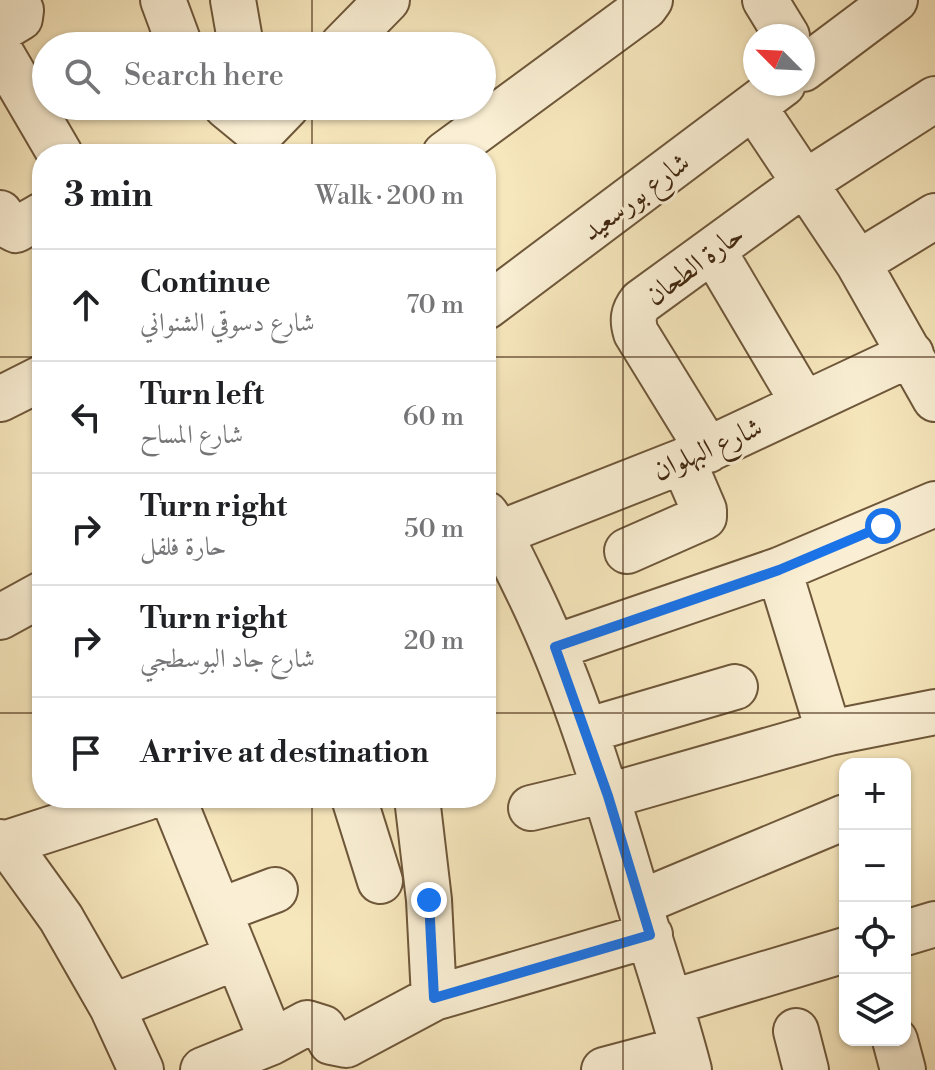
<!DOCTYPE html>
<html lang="en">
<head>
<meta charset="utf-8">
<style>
	body { margin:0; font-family:"Libre Bodoni",Amiri,serif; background:#f6f6f6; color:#202124 }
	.controls { position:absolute; right:24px; bottom:24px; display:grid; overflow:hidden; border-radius:16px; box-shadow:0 2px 6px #0004 }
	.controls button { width:72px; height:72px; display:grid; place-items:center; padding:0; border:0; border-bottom:2px solid #e0e0e0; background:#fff; color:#202124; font:40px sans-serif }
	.compass { position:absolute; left:743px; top:24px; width:72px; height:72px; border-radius:50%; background:#fff; box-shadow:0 2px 6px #0004; rotate:294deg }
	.stop { position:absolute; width:24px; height:24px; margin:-18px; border:6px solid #1a73e8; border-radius:50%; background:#fff }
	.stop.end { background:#1a73e8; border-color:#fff; box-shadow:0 2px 8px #0008 }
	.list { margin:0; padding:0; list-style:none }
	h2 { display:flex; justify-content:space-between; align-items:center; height:104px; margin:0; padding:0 32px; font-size:34px }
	h2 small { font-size:26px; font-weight:400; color:#757577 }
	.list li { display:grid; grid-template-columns:52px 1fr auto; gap:24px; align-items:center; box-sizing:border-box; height:112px; padding:0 32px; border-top:2px solid #e0e0e0 }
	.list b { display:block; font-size:30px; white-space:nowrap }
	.list p { margin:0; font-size:26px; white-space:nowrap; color:#757577 }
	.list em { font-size:26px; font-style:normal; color:#757577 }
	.icon { flex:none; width:44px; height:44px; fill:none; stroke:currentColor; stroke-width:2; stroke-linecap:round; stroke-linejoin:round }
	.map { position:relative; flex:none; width:935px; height:1070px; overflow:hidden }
	.search { position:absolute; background:#fff; box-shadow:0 2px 6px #0004; left:32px; top:32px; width:464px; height:88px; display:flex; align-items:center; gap:20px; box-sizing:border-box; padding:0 28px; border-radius:44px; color:#757577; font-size:30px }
	.panel { position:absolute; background:#fff; box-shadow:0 2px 6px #0004; left:32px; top:144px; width:464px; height:664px; border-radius:32px }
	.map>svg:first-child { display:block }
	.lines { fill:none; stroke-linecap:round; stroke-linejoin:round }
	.minor-casing { stroke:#6e573a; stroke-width:48 }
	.minor { stroke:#faefd4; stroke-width:44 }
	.route { stroke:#1a73e8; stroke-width:10 }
	.grid { fill:none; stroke:#41270f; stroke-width:2; stroke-opacity:0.55 }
	.labels { text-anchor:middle; stroke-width:6; stroke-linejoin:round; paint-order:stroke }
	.street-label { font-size:28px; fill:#41270f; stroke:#faefd4 }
</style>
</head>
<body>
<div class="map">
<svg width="935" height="1070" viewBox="0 0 935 1070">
	<rect width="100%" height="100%" fill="#f7e7bd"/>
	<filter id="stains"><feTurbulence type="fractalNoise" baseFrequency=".0025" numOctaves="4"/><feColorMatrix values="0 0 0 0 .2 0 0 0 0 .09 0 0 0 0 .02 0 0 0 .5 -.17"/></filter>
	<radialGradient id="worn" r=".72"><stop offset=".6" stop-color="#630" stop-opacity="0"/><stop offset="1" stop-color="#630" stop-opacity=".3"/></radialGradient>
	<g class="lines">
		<g class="minor-casing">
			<path id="minor" d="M163 0 180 46
				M233 0 241 46
				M765 0 787 36
				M0 30 20 18 21 10 15 0
				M342 46 387 0
				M0 51 60 154
				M803 69 895 0
				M226 106 260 134 287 106
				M754 107 858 263 935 399
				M445 154 645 7 650 0
				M0 213 8 226 16 230 42 215
				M713 250 804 404
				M858 263 935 216
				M486 307 783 84
				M0 399 42 378
				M708 450 636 333C632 320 633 312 641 302L806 182 935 99
				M486 514C504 539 516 567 530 595 577 693 607 796 638 900 655 957 674 1012 689 1070
				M486 545 500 533 683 461 911 354
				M627 551 704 517V510L683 461
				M779 570 829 733
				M0 617 42 594
				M555 647 779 570 935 504
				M585 731 735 687
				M608 796 829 733 935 712
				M173 798 272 1042
				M354 798 380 881
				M417 798 429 900 434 998
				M531 808 606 790
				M0 842 7 843 61 918 112 1007 141 1070
				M7 843 146 798
				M639 903 845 817
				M219 911 275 890
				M905 933 935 924
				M672 1002 845 950
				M112 1007 237 957
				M796 1031 806 1070
				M895 1040 903 1070
				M203 1070 272 1042 307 1023 323 1028 331 1042 346 1045 434 998 650 935
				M604 1070 683 1049"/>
		</g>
		<use href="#minor" class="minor"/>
	</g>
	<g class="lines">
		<path class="route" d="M429 900 434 998 650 935 608 796 555 647 779 570 883 526"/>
	</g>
	<path class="grid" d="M312 0V46M623 0V1070M312 106V154M0 357H42M486 357H935M0 713H42M486 713H935M312 798V1070"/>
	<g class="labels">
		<g class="street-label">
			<text transform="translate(635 196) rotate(-37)" y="10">شارع بورسعيد</text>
			<text transform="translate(694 264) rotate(-37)" y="10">حارة الطحان</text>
			<text transform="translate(707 448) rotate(-24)" y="10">شارع البهلوان</text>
		</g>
	</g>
	<rect width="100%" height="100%" filter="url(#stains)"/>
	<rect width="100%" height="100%" fill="url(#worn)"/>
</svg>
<div class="controls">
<button>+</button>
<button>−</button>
<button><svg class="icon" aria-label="locate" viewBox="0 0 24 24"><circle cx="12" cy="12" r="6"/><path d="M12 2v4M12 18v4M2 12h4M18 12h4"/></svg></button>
<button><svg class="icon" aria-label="layers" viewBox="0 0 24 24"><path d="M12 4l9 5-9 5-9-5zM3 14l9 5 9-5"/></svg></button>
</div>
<svg class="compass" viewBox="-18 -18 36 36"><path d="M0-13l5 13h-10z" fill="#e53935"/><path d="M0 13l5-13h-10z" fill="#757577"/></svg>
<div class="stop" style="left:883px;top:526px"></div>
<div class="stop end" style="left:429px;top:900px"></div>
<div class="search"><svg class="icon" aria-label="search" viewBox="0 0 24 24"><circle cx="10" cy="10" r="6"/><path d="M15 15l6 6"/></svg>Search here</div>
<section class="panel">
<h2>3 min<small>Walk · 200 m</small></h2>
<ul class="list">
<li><svg class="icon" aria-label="ahead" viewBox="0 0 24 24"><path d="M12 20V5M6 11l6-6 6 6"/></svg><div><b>Continue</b><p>شارع دسوقي الشنواني</p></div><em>70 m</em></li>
<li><svg class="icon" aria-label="left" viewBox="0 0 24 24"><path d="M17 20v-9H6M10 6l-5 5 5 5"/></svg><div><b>Turn left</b><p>شارع المساح</p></div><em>60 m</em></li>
<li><svg class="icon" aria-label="right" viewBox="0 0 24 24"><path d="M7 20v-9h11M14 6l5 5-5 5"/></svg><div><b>Turn right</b><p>حارة فلفل</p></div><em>50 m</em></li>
<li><svg class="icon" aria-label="right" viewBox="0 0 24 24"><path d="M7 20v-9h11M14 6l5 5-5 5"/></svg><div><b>Turn right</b><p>شارع جاد البوسطجي</p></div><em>20 m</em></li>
<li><svg class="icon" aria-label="arrive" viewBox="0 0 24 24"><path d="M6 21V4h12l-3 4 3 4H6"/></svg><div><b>Arrive at destination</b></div></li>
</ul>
</section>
</div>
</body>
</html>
